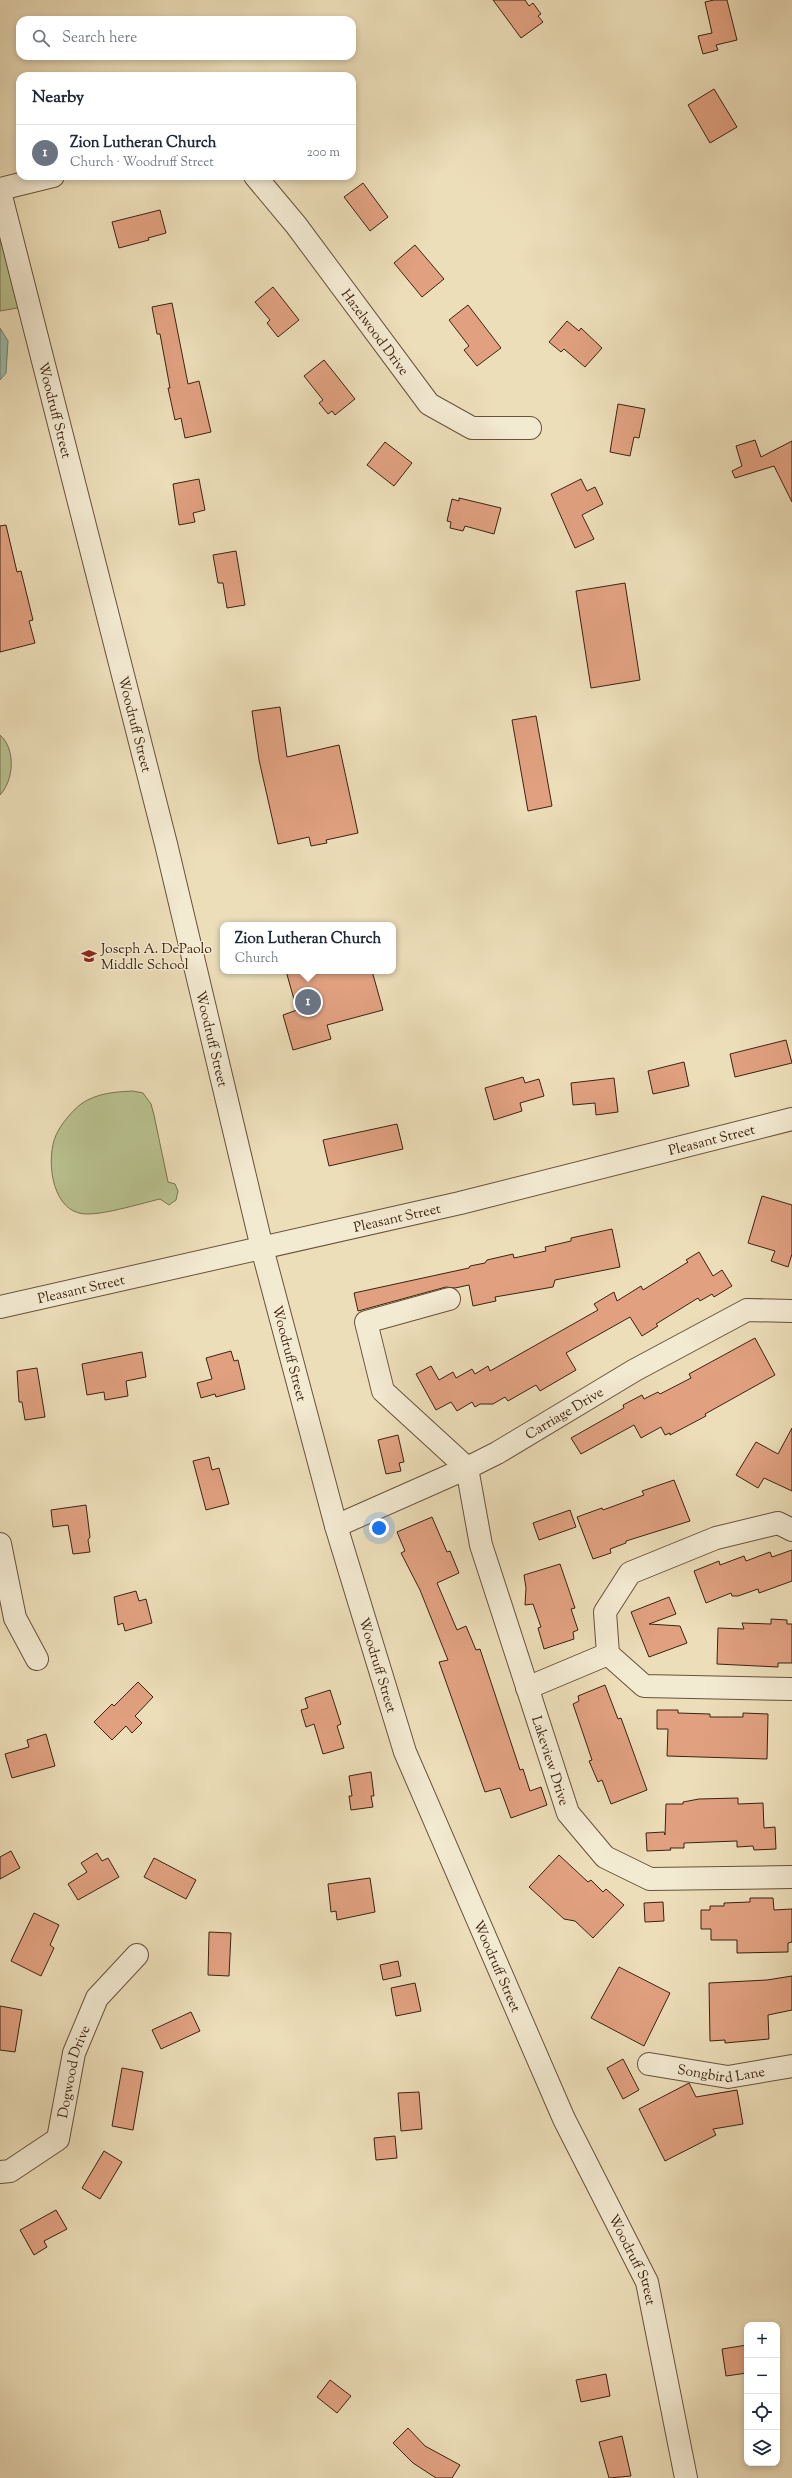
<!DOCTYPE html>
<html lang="en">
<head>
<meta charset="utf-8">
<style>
	body { margin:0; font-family:"Sorts Mill Goudy",serif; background:#f2f2f3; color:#1f2937 }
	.controls { position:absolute; right:12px; bottom:12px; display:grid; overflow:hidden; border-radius:8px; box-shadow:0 2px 6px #0003 }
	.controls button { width:36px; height:36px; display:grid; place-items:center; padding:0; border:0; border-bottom:1px solid #e0e1e3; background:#fff; color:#1f2937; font:20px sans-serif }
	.you { position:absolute; left:379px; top:1528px; width:14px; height:14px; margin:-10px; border:3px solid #fff; border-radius:50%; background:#1a73e8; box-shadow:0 0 0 6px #1a73e833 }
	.badge { display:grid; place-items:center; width:26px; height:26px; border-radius:50%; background:#b45309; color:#fff; font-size:13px; font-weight:700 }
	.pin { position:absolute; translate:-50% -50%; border:2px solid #fff; box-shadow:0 1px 4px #0006 }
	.popup { position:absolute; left:220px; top:922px; width:176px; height:52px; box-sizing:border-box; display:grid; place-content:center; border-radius:8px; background:#fff; filter:drop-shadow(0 1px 3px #0005); font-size:13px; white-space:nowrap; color:#747a83 }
	.popup b { font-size:15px; color:#1f2937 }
	.popup::after { content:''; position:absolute; left:50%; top:100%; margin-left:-8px; border:8px solid transparent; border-top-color:#fff }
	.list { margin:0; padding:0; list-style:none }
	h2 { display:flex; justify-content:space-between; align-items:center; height:52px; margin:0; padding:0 16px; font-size:17px }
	h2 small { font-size:13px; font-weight:400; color:#747a83 }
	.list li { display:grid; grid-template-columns:26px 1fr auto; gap:12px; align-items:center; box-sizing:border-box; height:56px; padding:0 16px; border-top:1px solid #e0e1e3 }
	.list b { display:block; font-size:15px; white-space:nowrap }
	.list p { margin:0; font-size:13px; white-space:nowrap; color:#747a83 }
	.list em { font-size:13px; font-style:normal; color:#747a83 }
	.icon { flex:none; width:22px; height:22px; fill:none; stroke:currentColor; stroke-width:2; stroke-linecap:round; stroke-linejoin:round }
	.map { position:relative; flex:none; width:792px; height:2478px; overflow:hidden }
	.search { position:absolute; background:#fff; box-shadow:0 2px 6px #0003; left:16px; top:16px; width:340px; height:44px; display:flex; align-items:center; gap:10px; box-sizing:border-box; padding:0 14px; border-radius:12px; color:#747a83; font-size:15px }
	.panel { position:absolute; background:#fff; box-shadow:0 2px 6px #0003; left:16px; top:72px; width:340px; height:108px; border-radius:12px }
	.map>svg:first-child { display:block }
	.green { fill:#b8c18f; stroke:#7a7250 }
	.water { fill:#99bcae; stroke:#747f6f }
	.building { fill:#e1a181; stroke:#3c2311 }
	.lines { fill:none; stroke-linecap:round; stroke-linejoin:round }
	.minor-casing { stroke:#68523b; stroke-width:24 }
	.minor { stroke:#f3ead2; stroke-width:22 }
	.labels { text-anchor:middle; stroke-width:3; stroke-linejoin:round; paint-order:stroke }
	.street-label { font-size:14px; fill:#3c2311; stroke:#f3ead2 }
	.poi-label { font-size:14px; fill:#3c2311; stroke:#f3ead2; text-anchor:start }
</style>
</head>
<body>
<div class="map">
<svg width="792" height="2478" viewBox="0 0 792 2478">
	<rect width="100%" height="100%" fill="#ecdeb9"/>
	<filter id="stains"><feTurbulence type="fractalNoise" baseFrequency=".005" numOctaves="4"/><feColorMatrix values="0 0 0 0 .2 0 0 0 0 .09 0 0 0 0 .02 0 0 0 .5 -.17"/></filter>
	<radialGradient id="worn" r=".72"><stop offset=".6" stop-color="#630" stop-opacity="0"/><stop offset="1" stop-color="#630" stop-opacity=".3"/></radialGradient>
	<path class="green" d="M0 217 23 307 0 311Z
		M0 735C16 749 14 780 0 795Z
		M133 1091 143 1093 151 1104 154 1115 168 1182 175 1184 178 1191 176 1200 169 1205 160 1199C142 1203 95 1218 79 1213 51 1206 46 1158 56 1135 61 1124 72 1111 81 1104 97 1093 114 1092 133 1091Z"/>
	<path class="water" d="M0 328 8 341 6 373 0 380Z"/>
	<path class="building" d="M493 0H525L529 6 533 3 541 14 538 16 543 22 521 38Z
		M714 0H727L737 40 716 45 718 50 703 54 698 36 712 33 705 2Z
		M714 89 737 127 710 143 688 105Z
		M363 183 388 217 370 231 344 197Z
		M160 210 166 233 148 238 149 240 119 248 112 222Z
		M415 245 444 279 422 297 394 263Z
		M273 287 299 320 278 337 267 323 270 320 255 302Z
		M172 303 188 384 199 381 211 432 185 438 181 418 175 420 168 388H170L160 334H157L152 307Z
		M468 305 501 348 477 366 464 350 469 346 449 320Z
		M567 321 579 331 581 328 602 348 585 367 564 349 561 352 549 342Z
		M324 360 355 399 335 415 332 411 328 414 319 403 323 400 304 376Z
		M618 404 645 409 639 438 634 437 630 456 610 452Z
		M755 440 761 457 792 441V502L774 466 735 478 732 471 742 466 736 446Z
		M385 442 412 463 394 486 367 465Z
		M199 479 205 510 193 513 195 522 179 525 173 484Z
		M581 479 587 491 595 487 603 504 582 515 594 539 575 548 551 494Z
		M459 498 501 508 494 534 465 526 463 531 450 528 451 522 447 521 452 499 459 501Z
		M6 525 17 572 21 571 33 620 29 621 35 643 0 652V526Z
		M236 551 245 605 227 608 223 583H218L213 555Z
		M625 583 640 680 591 688 576 591Z
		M280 707 287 757 339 745 358 833 326 840 327 843 311 846 309 837 278 844 259 760 252 711Z
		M536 716 552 806 528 811 512 720Z
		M286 971H372L383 1010 327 1025 331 1039 293 1050 283 1015 297 1010Z
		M786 1040 792 1063 735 1077 730 1054Z
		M684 1062 689 1086 653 1094 648 1071Z
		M523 1077 525 1083 539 1079 544 1096 520 1103 522 1111 494 1120 485 1088Z
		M614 1078 618 1112 596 1115 595 1103 573 1105 571 1083Z
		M397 1124 403 1149 329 1166 323 1140Z
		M762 1196 792 1205V1254L788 1267 771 1261 775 1251 748 1243Z
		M612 1229 620 1267 555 1280 553 1287 495 1297 496 1301 473 1306 469 1285 455 1288 446 1287 358 1311 354 1293 469 1268 470 1266 485 1263 487 1260 513 1254 514 1258 546 1251 545 1247 571 1241V1238Z
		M699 1252 713 1276 722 1270 732 1286 714 1297 712 1294 700 1301 698 1298 656 1324 658 1326 642 1336 630 1317 566 1353 576 1370 540 1391 536 1385 508 1401 505 1397 493 1404H480L475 1407 472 1402 457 1411 451 1402 436 1410 416 1374 431 1366 439 1380 453 1372 456 1378 472 1369 475 1374 488 1366 490 1371 598 1310 594 1304 614 1292 617 1301 641 1286 643 1290 688 1262 686 1260Z
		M755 1338 775 1375 705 1414 706 1416 670 1435V1433L665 1435 661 1427 641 1438 634 1425 581 1454 571 1438 624 1408 623 1405 642 1395 644 1399 658 1392 660 1394 691 1378 689 1374Z
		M231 1351 234 1361 238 1360 245 1389 216 1397 215 1394 201 1398 197 1383 212 1379 206 1358Z
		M142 1352 146 1377 126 1381 128 1396 105 1400 104 1392 87 1395 82 1364Z
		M37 1368 45 1417 25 1420 22 1402H19L17 1371Z
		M792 1428V1491L764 1478 758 1488 736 1475 756 1442 778 1454Z
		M398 1435 404 1462 399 1463 401 1471 386 1474 378 1440Z
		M209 1457 212 1470 219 1468 229 1504 206 1510 193 1461Z
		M674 1480 690 1521 626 1541V1543L610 1549 611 1553 593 1559 577 1517 602 1508 603 1510 644 1495 642 1491Z
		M86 1505 90 1537 88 1540 90 1552 73 1554 68 1525 53 1527 51 1510Z
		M570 1510 576 1527 539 1540 533 1523Z
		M432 1517 447 1552 450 1551 459 1573 437 1583 457 1630 466 1626 476 1650 480 1649 520 1770 523 1769 530 1791 541 1787 547 1805 511 1818 500 1788 485 1792 439 1662 448 1660 420 1590 401 1553 405 1551 397 1532Z
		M792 1550V1581L759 1593 758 1589 738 1596H732L731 1593 706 1603 694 1571 719 1561 720 1565 744 1556 746 1561 770 1552 772 1557Z
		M560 1564 575 1608 571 1609 578 1630 573 1632 574 1639 544 1649 538 1628 541 1627 533 1604 525 1605 526 1588 524 1575Z
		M136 1591 139 1601 146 1599 152 1623 125 1631 123 1623 118 1625 114 1597Z
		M669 1597 676 1614 649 1624 680 1626 687 1643 649 1657 631 1612Z
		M771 1619 787 1620V1624H792V1663H778V1667L717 1664 718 1628 744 1629 742 1623 771 1624Z
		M138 1682 153 1697 135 1716 142 1723 132 1733 126 1726 112 1740 94 1722 112 1704 114 1706Z
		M605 1685 618 1719 621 1718 647 1790 611 1804 602 1780 598 1782 589 1761 592 1760 573 1704 579 1701 578 1696Z
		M330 1690 341 1724 337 1726 344 1748 323 1754 314 1724 306 1727 301 1710 308 1708 305 1698Z
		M657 1710H678V1713L710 1714V1717H743V1713L768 1714 767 1759 667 1756 668 1729H657Z
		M46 1734 55 1766 12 1778 5 1754 29 1747 27 1740Z
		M371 1772 374 1796H371L373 1807 351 1810 349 1796H352L349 1776Z
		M738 1798V1804L763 1803 764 1828 775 1827 776 1849 754 1850 753 1846 737 1847V1841L684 1843V1848H670L671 1850 647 1851 646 1833 664 1832 665 1835 666 1804H683V1802L699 1799Z
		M11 1851 20 1868 0 1879V1857Z
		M97 1853 102 1861 108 1858 119 1877 78 1900 68 1884 87 1872 81 1863Z
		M559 1855 588 1882 591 1880 603 1892 606 1889 624 1905 593 1938 575 1921 564 1919 529 1887Z
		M154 1858 196 1880 186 1899 144 1877Z
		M370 1878 375 1912 337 1920 336 1911 331 1912 328 1884Z
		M750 1898H773L774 1910 792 1909V1942L788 1943V1952L737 1953V1940H711V1929H701V1910H710V1906H724V1903L750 1902Z
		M663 1902 664 1921 645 1922 644 1903Z
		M34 1913 59 1925 50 1945 54 1948 41 1976 11 1961Z
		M209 1932 231 1933 229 1976 208 1975Z
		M398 1961 401 1976 383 1980 380 1965Z
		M619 1967 670 1993 644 2046 591 2018Z
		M792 1976V2010L768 2015 769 2039 725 2043V2040L710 2041 709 1983 767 1980Z
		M415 1983 421 2011 396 2016 391 1988Z
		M0 2006 22 2010 15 2052 0 2050Z
		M191 2012 200 2031 161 2049 152 2030Z
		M623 2059 639 2090 623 2099 607 2068Z
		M122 2068 143 2072 133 2130 112 2126Z
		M689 2083 696 2097 737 2090 743 2124 713 2129 716 2135 665 2161 639 2109Z
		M419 2092 422 2129 401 2131 398 2093Z
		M395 2136 397 2158 376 2160 374 2138Z
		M104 2151 122 2162 100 2199 82 2188Z
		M56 2210 67 2229 44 2241 47 2247 34 2255 20 2230Z
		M747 2345V2373L726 2376 722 2349Z
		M606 2374 610 2396 581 2402 576 2380Z
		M330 2380 351 2396 337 2413 317 2397Z
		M408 2428 425 2446 460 2465 452 2478H436L413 2463 393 2443Z
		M622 2436 631 2476 609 2478 599 2442Z"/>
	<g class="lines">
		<g class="minor-casing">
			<g id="minor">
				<path id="s1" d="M255 176 296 225 429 404 472 428H530"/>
				<path d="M0 189 53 176"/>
				<path id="s2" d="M0 192 166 844 262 1248 336 1526 405 1752 564 2119 647 2282 686 2478"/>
				<path id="s3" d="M449 1299 366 1322 383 1391 467 1468 481 1545 568 1813 605 1857 650 1879 792 1877"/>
				<path id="s4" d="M0 1307 460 1203 792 1119"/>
				<path id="s5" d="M336 1526 467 1468 497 1453 635 1370 747 1310 792 1311"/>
				<path d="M792 1530 778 1523 716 1538 630 1573 605 1612 608 1654 644 1686 792 1689"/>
				<path d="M0 1544 15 1618 37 1659"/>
				<path d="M527 1688 608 1654"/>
				<path id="s6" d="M649 2064 728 2077 792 2066"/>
				<path id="s7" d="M0 2172 10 2171 58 2139 74 2053 97 1998 137 1955"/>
			</g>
		</g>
		<use href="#minor" class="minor"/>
	</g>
	<defs>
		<g id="school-bare" transform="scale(1.2)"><path d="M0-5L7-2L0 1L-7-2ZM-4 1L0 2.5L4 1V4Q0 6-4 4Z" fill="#8f2418" stroke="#f3ead2" stroke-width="2.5" paint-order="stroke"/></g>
	</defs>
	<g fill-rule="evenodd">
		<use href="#school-bare" x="89" y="956"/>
	</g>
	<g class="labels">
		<g class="street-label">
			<text dy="5" stroke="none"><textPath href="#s1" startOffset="197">Hazelwood Drive</textPath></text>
			<text dy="5" stroke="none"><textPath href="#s2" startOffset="225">Woodruff Street</textPath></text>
			<text dy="5" stroke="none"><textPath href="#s2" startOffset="549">Woodruff Street</textPath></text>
			<text dy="5" stroke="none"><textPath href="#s2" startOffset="873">Woodruff Street</textPath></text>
			<text dy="5" stroke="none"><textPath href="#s4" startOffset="731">Pleasant Street</textPath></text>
			<text dy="5" stroke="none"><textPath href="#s4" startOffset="407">Pleasant Street</textPath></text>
			<text dy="5" stroke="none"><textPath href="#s4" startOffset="83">Pleasant Street</textPath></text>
			<text dy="5" stroke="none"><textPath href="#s2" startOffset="1197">Woodruff Street</textPath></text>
			<text dy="5" stroke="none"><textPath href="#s5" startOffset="255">Carriage Drive</textPath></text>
			<text dy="5" stroke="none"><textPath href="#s2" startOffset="1521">Woodruff Street</textPath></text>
			<text dy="5" stroke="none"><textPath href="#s3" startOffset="576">Lakeview Drive</textPath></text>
			<text dy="5" stroke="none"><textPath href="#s2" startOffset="1845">Woodruff Street</textPath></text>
			<text dy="5" stroke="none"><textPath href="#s6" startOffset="73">Songbird Lane</textPath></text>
			<text dy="5" stroke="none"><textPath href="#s7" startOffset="137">Dogwood Drive</textPath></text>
			<text dy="5" stroke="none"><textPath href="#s2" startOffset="2169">Woodruff Street</textPath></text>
		</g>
		<g class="poi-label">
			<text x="101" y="953">Joseph A. DePaolo<tspan x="101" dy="16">Middle School</tspan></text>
		</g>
	</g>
	<rect width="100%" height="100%" filter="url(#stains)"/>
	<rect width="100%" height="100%" fill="url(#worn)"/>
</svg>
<div class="controls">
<button>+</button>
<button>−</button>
<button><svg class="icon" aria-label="locate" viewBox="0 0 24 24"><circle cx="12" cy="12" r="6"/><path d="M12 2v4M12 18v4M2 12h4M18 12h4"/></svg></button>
<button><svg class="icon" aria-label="layers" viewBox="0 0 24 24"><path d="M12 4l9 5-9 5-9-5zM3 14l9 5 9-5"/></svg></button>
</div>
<div class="you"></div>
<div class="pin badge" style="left:308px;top:1002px;background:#6b7280">1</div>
<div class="popup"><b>Zion Lutheran Church</b>Church</div>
<div class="search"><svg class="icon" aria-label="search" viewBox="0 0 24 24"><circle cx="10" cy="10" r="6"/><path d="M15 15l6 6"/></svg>Search here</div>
<section class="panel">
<h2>Nearby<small></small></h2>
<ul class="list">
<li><span class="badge" style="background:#6b7280">1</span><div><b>Zion Lutheran Church</b><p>Church · Woodruff Street</p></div><em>200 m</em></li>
</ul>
</section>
</div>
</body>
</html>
